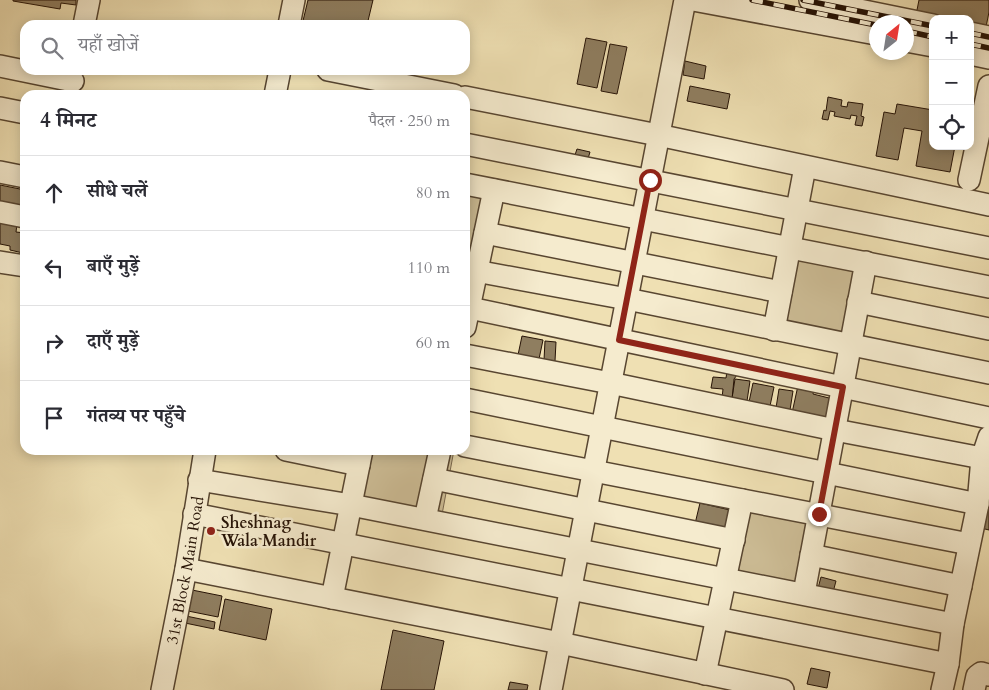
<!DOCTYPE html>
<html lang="hi">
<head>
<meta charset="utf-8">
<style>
	body { margin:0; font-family:Cardo,"Noto Serif Devanagari",serif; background:#f7f7f7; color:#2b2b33 }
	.controls { position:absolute; right:15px; top:15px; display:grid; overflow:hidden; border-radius:10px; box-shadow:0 2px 12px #0003 }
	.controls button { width:45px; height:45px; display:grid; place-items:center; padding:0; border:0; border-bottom:1px solid #e1e1e2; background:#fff; color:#2b2b33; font:25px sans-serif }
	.compass { position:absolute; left:869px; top:15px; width:45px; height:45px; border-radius:50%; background:#fff; box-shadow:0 2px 12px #0003; rotate:30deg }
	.stop { position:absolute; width:15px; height:15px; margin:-11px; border:4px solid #8f2418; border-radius:50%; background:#fff }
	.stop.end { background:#8f2418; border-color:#fff; box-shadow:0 1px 5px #0008 }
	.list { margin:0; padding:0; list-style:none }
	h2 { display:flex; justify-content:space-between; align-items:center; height:65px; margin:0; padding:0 20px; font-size:21px }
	h2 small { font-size:16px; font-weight:400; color:#7c7c81 }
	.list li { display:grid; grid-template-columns:32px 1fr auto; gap:15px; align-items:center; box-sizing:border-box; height:75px; padding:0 20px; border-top:1px solid #e1e1e2 }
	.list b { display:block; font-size:19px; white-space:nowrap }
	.list em { font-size:16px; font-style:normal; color:#7c7c81 }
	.icon { flex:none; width:28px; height:28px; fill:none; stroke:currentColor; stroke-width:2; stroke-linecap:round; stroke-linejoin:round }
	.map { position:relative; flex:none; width:989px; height:690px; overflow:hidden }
	.search { position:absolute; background:#fff; box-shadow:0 2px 12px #0003; left:20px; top:20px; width:450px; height:55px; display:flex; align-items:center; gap:12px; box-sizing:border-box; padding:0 18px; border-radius:15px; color:#7c7c81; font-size:19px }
	.panel { position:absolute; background:#fff; box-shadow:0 2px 12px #0003; left:20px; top:90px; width:450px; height:365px; border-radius:15px }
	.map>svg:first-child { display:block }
	.green { fill:#cdbd96; stroke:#7a684e }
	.building { fill:#8f7e60; stroke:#261306 }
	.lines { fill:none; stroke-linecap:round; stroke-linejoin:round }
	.minor-casing { stroke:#584631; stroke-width:24 }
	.minor { stroke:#f5ebce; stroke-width:21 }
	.rail-casing { stroke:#261306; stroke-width:5.5 }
	.rail { stroke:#f5ebce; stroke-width:4; stroke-dasharray:11; stroke-linecap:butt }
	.route { stroke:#8f2418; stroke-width:6 }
	.poi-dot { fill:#8f2418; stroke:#f5ebce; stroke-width:2 }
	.labels { text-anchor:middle; stroke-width:5; stroke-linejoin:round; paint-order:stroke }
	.poi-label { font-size:16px; font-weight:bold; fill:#261306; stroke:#f5ebce; text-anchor:start }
	.street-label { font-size:16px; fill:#261306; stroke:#f5ebce }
</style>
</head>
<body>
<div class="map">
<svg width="989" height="690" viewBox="0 0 989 690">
	<rect width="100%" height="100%" fill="#efe0b3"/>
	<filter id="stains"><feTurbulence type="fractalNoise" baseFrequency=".004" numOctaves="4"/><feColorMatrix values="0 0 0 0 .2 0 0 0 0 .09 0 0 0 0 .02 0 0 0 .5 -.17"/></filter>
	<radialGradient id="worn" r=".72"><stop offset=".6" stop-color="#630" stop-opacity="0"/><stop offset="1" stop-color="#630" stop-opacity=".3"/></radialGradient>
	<path class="green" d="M465 190 501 197 465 266Z
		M790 254 872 271 859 344 775 327Z
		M368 450H454L441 520 357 502Z
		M744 502 826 519 812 592 729 575Z"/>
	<path class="building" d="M13 0H76V5L61 3 60 9 13 1Z
		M308 0H373L367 25H302Z
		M919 0H989V12L985 32 970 30V19L915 20Z
		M586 38 607 42 597 88 577 84Z
		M610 44 627 47 617 94 601 91Z
		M685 61 706 66 704 79 683 75Z
		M690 86 730 94 727 109 687 101Z
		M828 97 842 100 841 106 847 107 848 102 863 104 861 116 864 117 862 126 855 125 857 116 851 115 850 119 834 116 835 112 830 111 828 120 822 119 824 110 826 111Z
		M897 104 933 110V146H955L950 172 916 166 922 131 904 128 898 160 876 156 884 112 895 114Z
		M577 149 590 152 587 162 574 158Z
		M0 185 25 190 24 210 0 206Z
		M0 222 17 224 16 232 25 233V250L23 253 10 250V246L0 244Z
		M522 336 543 340 539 359 518 355Z
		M545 341 556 342 555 361 544 360Z
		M728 365 743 367 734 379 732 400 722 398 723 389 711 388 713 377 726 378Z
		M735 379 750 381 747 401 732 398Z
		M799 381 815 384 813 394 833 399 828 421 792 413Z
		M753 383 774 387 770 406 749 402Z
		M779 389 793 391 790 410 776 408Z
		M989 491V530L981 528Z
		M700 503 734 511 728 536 694 528Z
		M821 577 836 581 832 596 817 592Z
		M192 590 222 596 218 617 188 611Z
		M225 599 272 609 266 640 219 630Z
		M186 616 215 622 214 629 185 623Z
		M393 630 444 641 434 690H381Z
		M811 668 830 672 827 688 807 684Z
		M510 682 528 685 527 690H508Z"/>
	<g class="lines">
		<g class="minor-casing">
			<g id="minor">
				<path d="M693 0 876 34"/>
				<path d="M810 0 933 25"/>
				<path d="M84 25 89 0"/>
				<path d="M289 25 294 0"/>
				<path d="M970 33 989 37"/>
				<path d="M906 41 933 46"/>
				<path d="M970 54 989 58"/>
				<path d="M0 66 73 81"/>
				<path d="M328 70 454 95"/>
				<path d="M275 95 280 70"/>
				<path d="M465 97 658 135 989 205"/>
				<path d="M0 108 25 113"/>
				<path d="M465 144 989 248"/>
				<path d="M0 172 25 177"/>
				<path d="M969 180 989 86"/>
				<path d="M465 184 989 287"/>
				<path d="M0 212 25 217"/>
				<path d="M485 233 781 292"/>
				<path d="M0 262 25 266"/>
				<path d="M465 269 627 299 989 373"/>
				<path d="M858 302 989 329"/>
				<path d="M465 307 989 418"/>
				<path d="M465 327 494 190"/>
				<path d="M774 330 805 167"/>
				<path d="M465 355 610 383 835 430 982 458"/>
				<path d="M465 399 978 504"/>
				<path d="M465 446 969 544"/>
				<path d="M286 450 359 465"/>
				<path d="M434 479 734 540"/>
				<path d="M199 480 351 505 953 624"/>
				<path d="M194 514 948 664"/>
				<path d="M425 519 440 450"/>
				<path d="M811 555 961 586"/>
				<path d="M186 569 560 643 783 690"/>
				<path d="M804 593 866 262"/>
				<path d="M332 598 362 450"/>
				<path d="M705 674 742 500"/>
				<path id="s1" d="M162 690 186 569 205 450"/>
				<path d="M551 690 685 0"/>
				<path d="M942 690 948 664 953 624 978 504 982 458 989 437"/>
				<path d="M974 690 977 676 981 673 989 675"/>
			</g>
		</g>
		<use href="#minor" class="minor"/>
		<g class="rail-casing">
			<path id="rail" d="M752 0 876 25
				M803 0 933 26
				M906 31 933 37
				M970 33 989 37
				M970 44 989 48"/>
		</g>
		<use href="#rail" class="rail"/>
	</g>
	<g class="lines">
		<path class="route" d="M650 180 619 340 843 387 819 514"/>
	</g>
	<circle class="poi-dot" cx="211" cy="531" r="5"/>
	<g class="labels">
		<g class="poi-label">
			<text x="221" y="528">Sheshnag<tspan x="221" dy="18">Wala Mandir</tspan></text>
		</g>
		<g class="street-label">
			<text dy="6" stroke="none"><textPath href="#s1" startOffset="122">31st Block Main Road</textPath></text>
		</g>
	</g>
	<rect width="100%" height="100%" filter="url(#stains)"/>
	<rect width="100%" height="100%" fill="url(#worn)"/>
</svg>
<div class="controls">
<button>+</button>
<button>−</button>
<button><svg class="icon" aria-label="locate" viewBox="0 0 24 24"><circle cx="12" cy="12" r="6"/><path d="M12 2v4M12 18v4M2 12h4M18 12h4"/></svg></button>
</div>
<svg class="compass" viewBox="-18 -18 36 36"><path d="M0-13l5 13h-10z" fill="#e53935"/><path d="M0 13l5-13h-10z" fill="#7c7c81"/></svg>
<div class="stop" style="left:650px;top:180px"></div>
<div class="stop end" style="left:819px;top:514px"></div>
<div class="search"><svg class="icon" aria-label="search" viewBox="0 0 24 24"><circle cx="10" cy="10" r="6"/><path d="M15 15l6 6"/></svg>यहाँ खोजें</div>
<section class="panel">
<h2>4 मिनट<small>पैदल · 250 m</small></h2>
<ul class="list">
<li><svg class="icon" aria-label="ahead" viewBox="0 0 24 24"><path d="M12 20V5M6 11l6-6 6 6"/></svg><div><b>सीधे चलें</b></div><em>80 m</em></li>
<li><svg class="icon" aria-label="left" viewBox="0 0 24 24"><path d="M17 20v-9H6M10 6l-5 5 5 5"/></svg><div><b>बाएँ मुड़ें</b></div><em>110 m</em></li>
<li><svg class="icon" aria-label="right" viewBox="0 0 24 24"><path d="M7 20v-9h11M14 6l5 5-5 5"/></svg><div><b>दाएँ मुड़ें</b></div><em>60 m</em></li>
<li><svg class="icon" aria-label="arrive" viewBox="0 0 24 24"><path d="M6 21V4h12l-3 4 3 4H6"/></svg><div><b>गंतव्य पर पहुँचे</b></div></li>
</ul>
</section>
</div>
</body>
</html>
